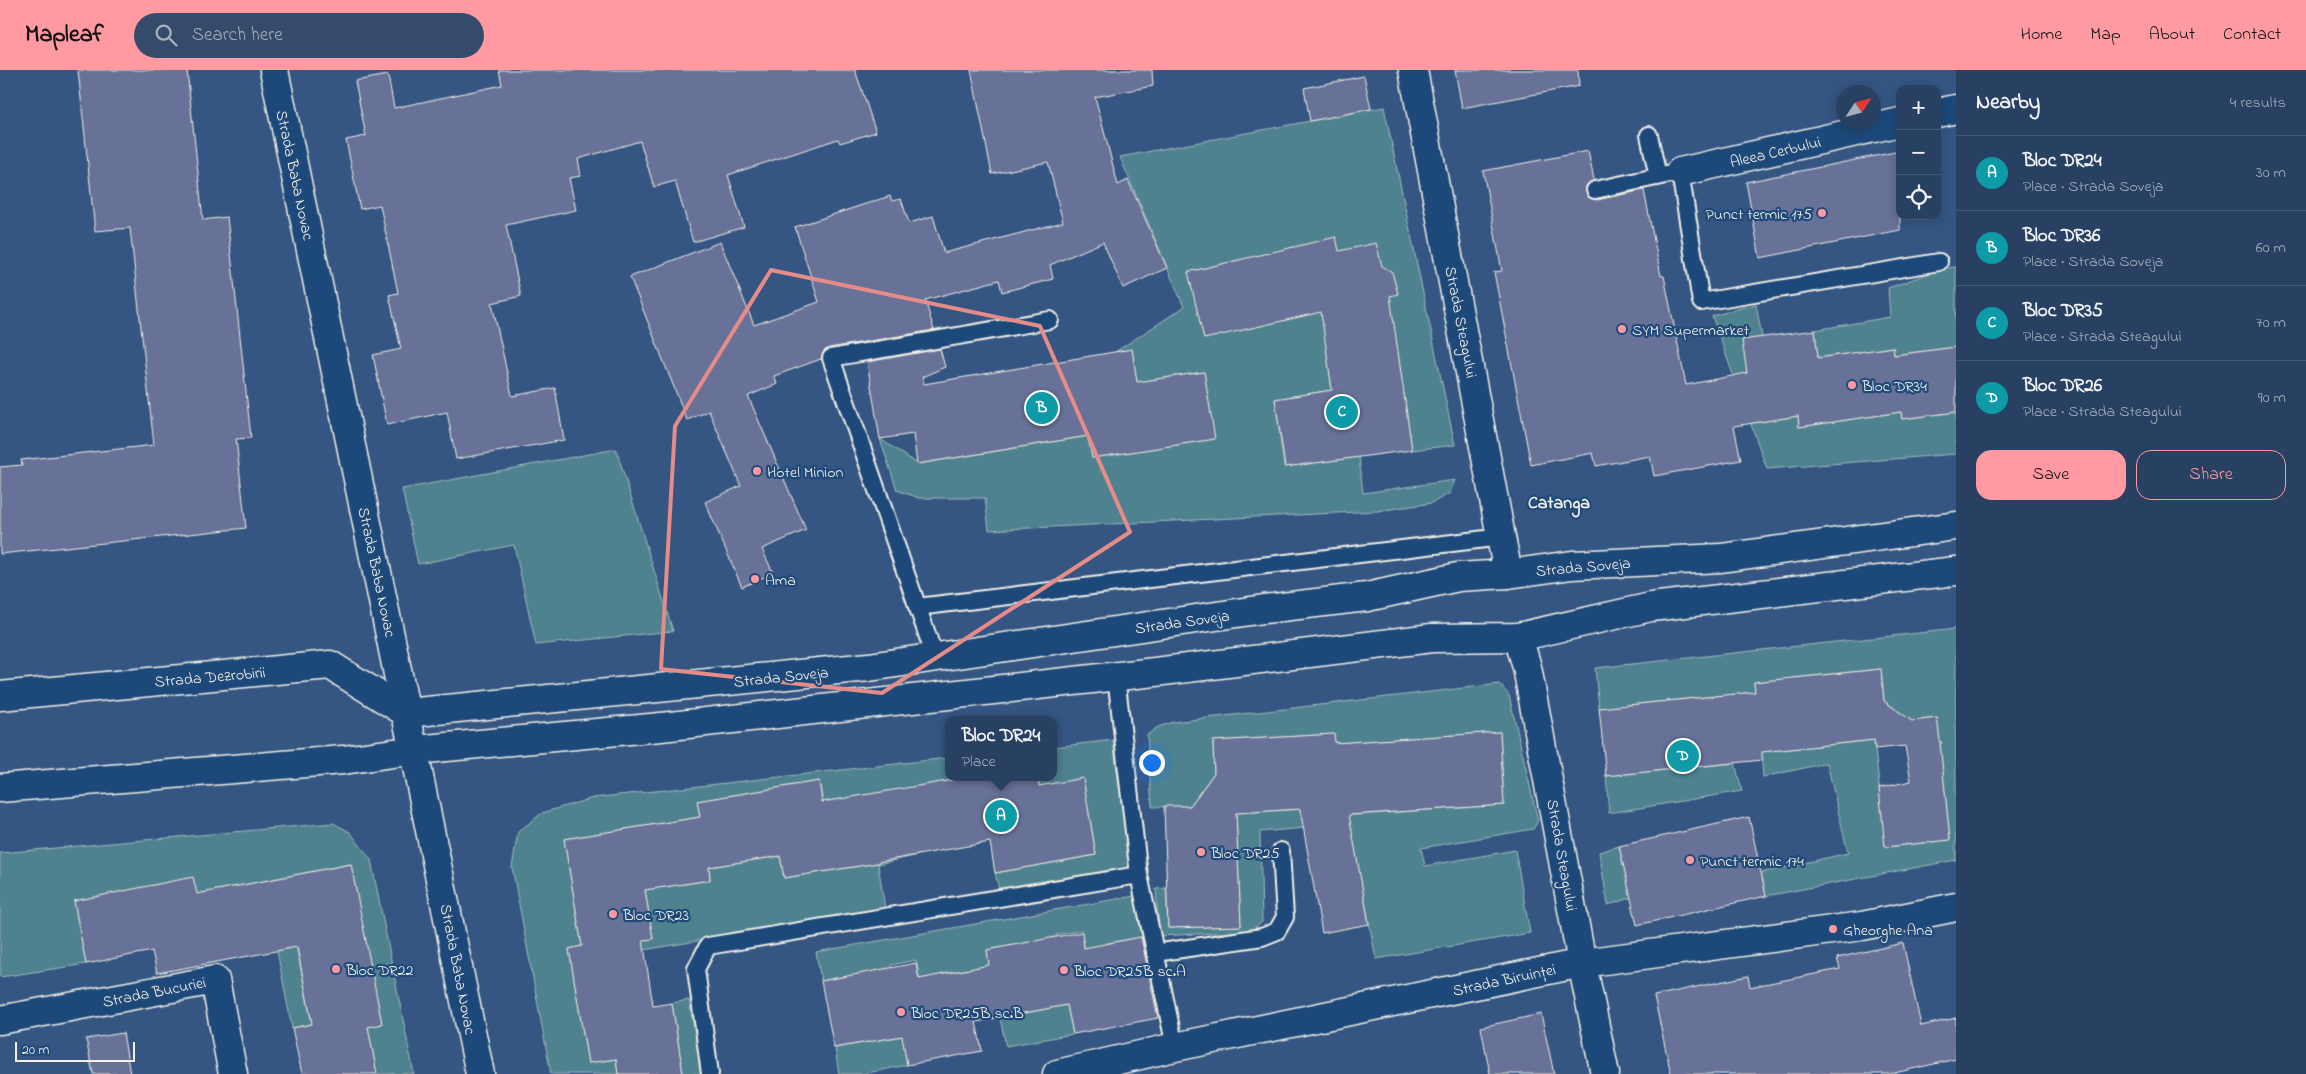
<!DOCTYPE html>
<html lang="en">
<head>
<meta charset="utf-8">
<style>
	body { margin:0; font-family:"Indie Flower",sans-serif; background:#344b6b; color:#f1f3f6 }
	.controls { position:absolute; right:15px; top:15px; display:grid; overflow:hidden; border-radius:10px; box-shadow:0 2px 12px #0003 }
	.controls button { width:45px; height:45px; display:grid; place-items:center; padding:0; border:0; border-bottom:1px solid #445977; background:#284062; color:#f1f3f6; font:25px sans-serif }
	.compass { position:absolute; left:1836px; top:15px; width:45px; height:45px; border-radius:50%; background:#284062; box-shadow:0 2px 12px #0003; rotate:54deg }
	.scale { position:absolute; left:15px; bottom:12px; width:120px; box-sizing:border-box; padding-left:5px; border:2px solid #f4f1e8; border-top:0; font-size:14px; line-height:18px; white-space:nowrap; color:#f4f1e8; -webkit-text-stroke:4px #1f4a7a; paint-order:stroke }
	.you { position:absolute; left:1151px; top:692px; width:18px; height:18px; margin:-12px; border:4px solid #fff; border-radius:50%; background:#1a73e8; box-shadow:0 0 0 8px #1a73e833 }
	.badge { display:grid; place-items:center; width:32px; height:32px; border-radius:50%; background:#ff9aa2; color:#fff; font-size:16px; font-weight:700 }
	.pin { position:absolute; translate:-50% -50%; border:2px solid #fff; box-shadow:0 1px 5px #0006 }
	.popup { position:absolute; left:945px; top:646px; width:112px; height:65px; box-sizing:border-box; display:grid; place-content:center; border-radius:10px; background:#284062; filter:drop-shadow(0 1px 4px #0005); font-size:16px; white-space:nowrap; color:#a5afbe }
	.popup b { font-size:19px; color:#f1f3f6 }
	.popup::after { content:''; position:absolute; left:50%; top:100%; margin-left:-10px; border:10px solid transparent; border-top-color:#284062 }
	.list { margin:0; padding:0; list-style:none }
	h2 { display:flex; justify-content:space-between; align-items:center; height:65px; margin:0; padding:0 20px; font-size:21px }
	h2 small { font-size:16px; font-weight:400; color:#a5afbe }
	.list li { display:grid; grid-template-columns:32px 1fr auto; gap:15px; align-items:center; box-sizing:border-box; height:75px; padding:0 20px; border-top:1px solid #445977 }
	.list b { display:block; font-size:19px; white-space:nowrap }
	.list p { margin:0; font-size:16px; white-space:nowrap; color:#a5afbe }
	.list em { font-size:16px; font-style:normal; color:#a5afbe }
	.actions { display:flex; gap:10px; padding:15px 20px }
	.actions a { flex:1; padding:11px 0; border:1px solid #ff9aa2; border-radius:15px; text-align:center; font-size:18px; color:#ff9aa2 }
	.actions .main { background:#ff9aa2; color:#111 }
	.icon { flex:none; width:28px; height:28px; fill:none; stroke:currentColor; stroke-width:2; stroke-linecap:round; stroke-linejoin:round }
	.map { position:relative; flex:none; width:1956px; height:1004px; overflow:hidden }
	header { display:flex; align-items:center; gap:30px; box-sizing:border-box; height:70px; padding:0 25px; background:#ff9aa2; color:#111 }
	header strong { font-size:24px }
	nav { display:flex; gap:28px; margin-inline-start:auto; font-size:18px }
	.search { width:350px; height:45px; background:#344b6b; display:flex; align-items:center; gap:12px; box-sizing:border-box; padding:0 18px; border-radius:28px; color:#a5afbe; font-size:19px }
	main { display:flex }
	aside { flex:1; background:#284062 }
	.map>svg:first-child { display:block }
	.green { fill:#50828f; stroke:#a2babc }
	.building { fill:#687197; stroke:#f4f1e8 }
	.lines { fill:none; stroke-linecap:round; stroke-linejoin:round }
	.service-casing { stroke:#f4f1e8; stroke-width:20 }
	.minor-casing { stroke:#f4f1e8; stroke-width:31 }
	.secondary-casing { stroke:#f4f1e8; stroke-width:31 }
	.service { stroke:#1f4a7a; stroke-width:16 }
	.minor { stroke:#1f4a7a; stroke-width:28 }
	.secondary { stroke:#1f4a7a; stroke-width:28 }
	.marked { fill:none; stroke:#e58c88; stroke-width:4; stroke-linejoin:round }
	.poi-dot { fill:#ff9aa2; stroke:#1f4a7a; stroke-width:2 }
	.labels { text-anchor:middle; stroke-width:4.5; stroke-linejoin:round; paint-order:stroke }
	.street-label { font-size:16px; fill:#f4f1e8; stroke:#1f4a7a }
	.poi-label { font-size:16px; fill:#f4f1e8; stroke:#1f4a7a; text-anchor:start }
	.neighbourhood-label { font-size:18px; font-weight:bold; fill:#f4f1e8; stroke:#1f4a7a }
</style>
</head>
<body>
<header>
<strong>Mapleaf</strong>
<div class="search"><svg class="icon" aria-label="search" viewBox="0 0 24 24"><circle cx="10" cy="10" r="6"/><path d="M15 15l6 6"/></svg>Search here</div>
<nav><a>Home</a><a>Map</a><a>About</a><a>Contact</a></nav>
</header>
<main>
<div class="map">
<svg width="1956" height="1004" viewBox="0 0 1956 1004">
	<rect width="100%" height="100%" fill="#355683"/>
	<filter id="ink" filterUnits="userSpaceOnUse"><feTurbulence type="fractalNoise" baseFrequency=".02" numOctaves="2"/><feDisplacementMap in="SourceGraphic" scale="10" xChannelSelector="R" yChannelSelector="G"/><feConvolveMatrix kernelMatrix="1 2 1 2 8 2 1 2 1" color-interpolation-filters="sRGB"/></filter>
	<g filter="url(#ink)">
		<path class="green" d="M1384 37 1455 375 1412 380 1396 270 1327 280 1332 320 1275 329 1284 397 1359 387 1363 423 1455 410 1450 423 1432 433 1378 441 989 460 985 428H919L897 420 880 369 918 394 1088 366 1092 388 1214 369 1204 302 1137 312 1132 279 1115 282 1184 237 1120 87Z
			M1956 197V277L1894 285 1893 277 1818 288 1815 260 1890 247 1888 218 1944 198Z
			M1756 234 1762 267 1754 353 1798 346 1799 357 1901 342 1902 349 1956 342V384L1767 399 1712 246Z
			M616 379 673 561 536 575 514 475 418 494 402 419Z
			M1956 559V790L1766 826 1761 803 1848 783 1827 693 1763 707 1761 682 1874 670 1886 777 1950 770 1937 648 1912 651 1884 631 1881 599 1754 612 1755 622 1599 638 1595 598Z
			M1499 614 1509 625 1538 751 1533 759 1421 778 1425 796 1515 780 1530 863 1376 889 1350 754 1260 762 1262 852 1251 861 1159 866 1156 819 1166 818 1168 858 1241 856 1236 743 1339 737 1340 746 1504 735 1500 662 1335 673 1334 664 1213 671 1214 703 1190 736 1152 737 1147 665 1158 657 1173 652Z
			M1113 670 1130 797 999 819 995 803 1096 785 1083 709 1039 716 1038 707H1054V677Z
			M948 688V707H971L907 719 919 785 878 794 885 839 644 880 643 870 653 869 645 820 710 810 709 797 780 786 784 808 878 793 867 725 823 732 819 711 698 731 700 747 564 769 582 876 569 879 588 993 616 989 618 1004H551L512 797 518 762 542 743 593 728Z
			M1735 693 1742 721 1609 743 1606 706Z
			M333 753 350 762 371 790 414 1004H377L368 957 382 954 350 794 197 824 193 808 74 831 86 894 0 907V783Z
			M1619 776 1631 828 1608 835 1599 782Z
			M1134 826 1151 914 1132 869 1107 873 1086 886 1081 860 1056 865 1058 877 1010 876 987 880 994 916 966 899 942 904 921 916 916 890 891 895 893 907 847 916 844 906 821 911 816 882Z
			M296 876 312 954 292 958 277 881Z
			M689 930 702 1004H683L672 933Z
			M1067 935 1073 964 1006 976 1000 948Z
			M902 966 907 995 862 1004H839L835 978Z"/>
		<path class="building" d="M78 0H187L203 150 227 147 251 368 236 369 246 458 0 484V397L22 395 21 390 154 375 130 158 95 161Z
			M499 0H855L876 62 840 73 838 69 728 105 744 157 693 172 675 111 654 117 640 71 578 89 581 106 569 108 576 140 506 155 521 226 492 233 512 326 555 318 564 370 456 389 447 342 387 355 373 285 401 279 389 225 398 223 380 135 360 139 346 70 366 66 355 11 388 5 394 38 502 15Z
			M971 0H1152L1153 16 1095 27 1118 115 1128 110 1167 198 1123 218 1103 172 1050 195 1053 209 1002 222 999 210 925 230 934 260 829 278 824 281 821 289 774 306 777 314 748 326 806 460 762 479 773 503 742 517 705 432 741 416 709 341 687 350 630 207 720 172 754 255 819 232 795 157 890 126 892 131 901 129 909 153 933 146 944 183 1063 152 1048 92 992 104Z
			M1455 0H1578L1579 16 1462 38Z
			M1364 6 1371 39 1310 51 1304 18Z
			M1588 81 1594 110 1586 116 1588 127 1597 130 1644 120 1661 206H1664L1686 315 1747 303 1742 270 1815 260 1818 288 1893 277 1894 285 1956 277V342L1902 349 1901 342 1799 357 1798 346 1734 356 1741 390 1654 406 1650 386 1596 396 1593 383 1531 395 1494 202 1502 201 1483 101Z
			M1900 81V160L1760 188 1746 112Z
			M1336 167 1339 181 1376 173 1382 196 1392 202 1398 224 1390 226 1412 380 1285 397 1275 329 1332 320 1321 242 1204 269 1188 202Z
			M940 279 945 297 922 307 924 314 1132 279 1137 312 1204 302 1215 369 1092 388 1088 366 917 394 913 364 880 369 867 292Z
			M1881 599 1884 631 1912 651 1937 648 1940 671 1942 673H1940L1950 770 1885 777 1879 718 1911 711 1905 676 1875 679 1874 670 1762 682V690L1606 706 1599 638 1755 622 1754 612Z
			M1500 662 1504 735 1349 745 1369 854 1322 863 1300 739 1236 743 1241 856 1168 858 1164 736H1190L1214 703 1213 671 1334 664 1335 673Z
			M971 707H1038L1039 716 1083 708 1096 785 995 803 990 772 878 792V793L784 808 780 786 709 797 710 810 645 820 653 869 643 870 653 936 672 933 683 1004H618L616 989 588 993 569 879 582 876 564 769 700 747 697 731 819 711 822 732Z
			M1749 747 1766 826 1637 855 1619 776Z
			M351 794 382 954 368 957 377 1004H302L292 958 312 954 297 877 157 903 152 881 86 894 74 831 193 807 197 824Z
			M1082 862 1084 878 1141 867 1158 948 1073 964 1067 935 976 952 982 981 907 995 902 966 834 978 821 911 916 893 919 909 989 895 987 880Z
			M1903 873 1921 956 1956 948V989L1890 1004H1671L1654 926 1748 906 1750 917 1840 899 1837 888Z
			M1541 944 1554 1004H1490L1481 957Z
			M123 963 130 1004H93L86 969Z"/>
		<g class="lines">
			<g class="service-casing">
				<path id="service" d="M1649 65 1658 107
					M1595 120 1680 102 1701 232 1939 192
					M917 537 1502 467
					M935 587 831 288 1050 250
					M1116 606 1139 805 1175 977
					M1155 883 1262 867 1277 861 1285 847 1281 781
					M710 1004 696 899 708 876 1139 805"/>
			</g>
			<g class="minor-casing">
				<path id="minor" d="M1413 0 1508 504
					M1937 43 1956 39
					M1680 102 1900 52
					M1518 567 1527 597 1582 893 1605 1004
					M0 950 215 910 233 1004
					M1057 1004 1175 977 1582 893 1862 856 1956 837"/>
			</g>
			<g class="secondary-casing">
				<path id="secondary" d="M274 0 480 1004
					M0 626 330 595 407 643
					M407 643 869 597 1264 539 1367 527 1458 507 1508 504 1572 495 1721 488 1956 456
					M0 718 343 690 415 680 661 657 1155 602 1432 568 1518 567 1651 537 1956 501"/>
			</g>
			<use href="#service" class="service"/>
			<use href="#minor" class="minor"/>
			<use href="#secondary" class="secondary"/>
		</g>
	</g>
	<path class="marked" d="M771 200 1040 256 1130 462 882 623 661 599 675 356Z"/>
	<g class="poi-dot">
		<circle cx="1822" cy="143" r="5"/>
		<circle cx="1622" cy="259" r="5"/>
		<circle cx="1852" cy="315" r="5"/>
		<circle cx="757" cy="401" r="5"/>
		<circle cx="755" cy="509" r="5"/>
		<circle cx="1201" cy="782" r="5"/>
		<circle cx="1690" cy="790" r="5"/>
		<circle cx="613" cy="844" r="5"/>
		<circle cx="1833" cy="859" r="5"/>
		<circle cx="336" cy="899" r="5"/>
		<circle cx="1064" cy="900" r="5"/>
		<circle cx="901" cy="942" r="5"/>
	</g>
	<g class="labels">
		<g class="street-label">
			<text transform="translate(1775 81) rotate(-13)" y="6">Aleea Cerbului</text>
			<text transform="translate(296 105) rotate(78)" y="6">Strada Baba Novac</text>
			<text transform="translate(1462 252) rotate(79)" y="6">Strada Steagului</text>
			<text transform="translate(1583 496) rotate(-5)" y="6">Strada Soveja</text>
			<text transform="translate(378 502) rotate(78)" y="6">Strada Baba Novac</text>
			<text transform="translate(1182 551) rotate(-8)" y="6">Strada Soveja</text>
			<text transform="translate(210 606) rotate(-5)" y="6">Strada Dezrobirii</text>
			<text transform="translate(781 606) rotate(-6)" y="6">Strada Soveja</text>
			<text transform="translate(1563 785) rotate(80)" y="6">Strada Steagului</text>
			<text transform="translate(459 899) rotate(79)" y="6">Strada Baba Novac</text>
			<text transform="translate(1504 909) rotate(-12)" y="6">Strada Biruinței</text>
			<text transform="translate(154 921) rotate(-11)" y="6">Strada Bucuriei</text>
		</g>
		<g class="poi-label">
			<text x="1812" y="149" text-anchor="end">Punct termic 175</text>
			<text x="1632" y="265">SYM Supermarket</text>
			<text x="1862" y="321">Bloc DR34</text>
			<text x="767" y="407">Hotel Minion</text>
			<text x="765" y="515">Ama</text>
			<text x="1211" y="788">Bloc DR25</text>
			<text x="1700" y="796">Punct termic 174</text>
			<text x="623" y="850">Bloc DR23</text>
			<text x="1843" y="865">Gheorghe Ana</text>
			<text x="346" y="905">Bloc DR22</text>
			<text x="1074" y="906">Bloc DR25B sc.A</text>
			<text x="911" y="948">Bloc DR25B sc.B</text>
		</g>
		<g class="neighbourhood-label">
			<text x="1559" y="438">Catanga</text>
		</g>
	</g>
</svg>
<div class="controls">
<button>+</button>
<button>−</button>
<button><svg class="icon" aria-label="locate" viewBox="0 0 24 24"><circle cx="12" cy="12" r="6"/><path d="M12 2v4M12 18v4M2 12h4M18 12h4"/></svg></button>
</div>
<svg class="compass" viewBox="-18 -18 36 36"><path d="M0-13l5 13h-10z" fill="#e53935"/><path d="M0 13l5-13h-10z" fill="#a5afbe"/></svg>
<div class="scale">20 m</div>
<div class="you"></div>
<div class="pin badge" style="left:1001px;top:746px;background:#0f9aa8">A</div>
<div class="popup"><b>Bloc DR24</b>Place</div>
<div class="pin badge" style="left:1042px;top:338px;background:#0f9aa8">B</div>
<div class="pin badge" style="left:1342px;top:342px;background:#0f9aa8">C</div>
<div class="pin badge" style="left:1683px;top:686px;background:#0f9aa8">D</div>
</div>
<aside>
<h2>Nearby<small>4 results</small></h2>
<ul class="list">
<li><span class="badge" style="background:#0f9aa8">A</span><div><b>Bloc DR24</b><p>Place · Strada Soveja</p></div><em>30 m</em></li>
<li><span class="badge" style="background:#0f9aa8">B</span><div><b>Bloc DR36</b><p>Place · Strada Soveja</p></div><em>60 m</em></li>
<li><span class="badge" style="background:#0f9aa8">C</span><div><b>Bloc DR35</b><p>Place · Strada Steagului</p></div><em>70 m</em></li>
<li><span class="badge" style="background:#0f9aa8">D</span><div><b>Bloc DR26</b><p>Place · Strada Steagului</p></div><em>90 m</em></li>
</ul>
<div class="actions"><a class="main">Save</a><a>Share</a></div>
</aside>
</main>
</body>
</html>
